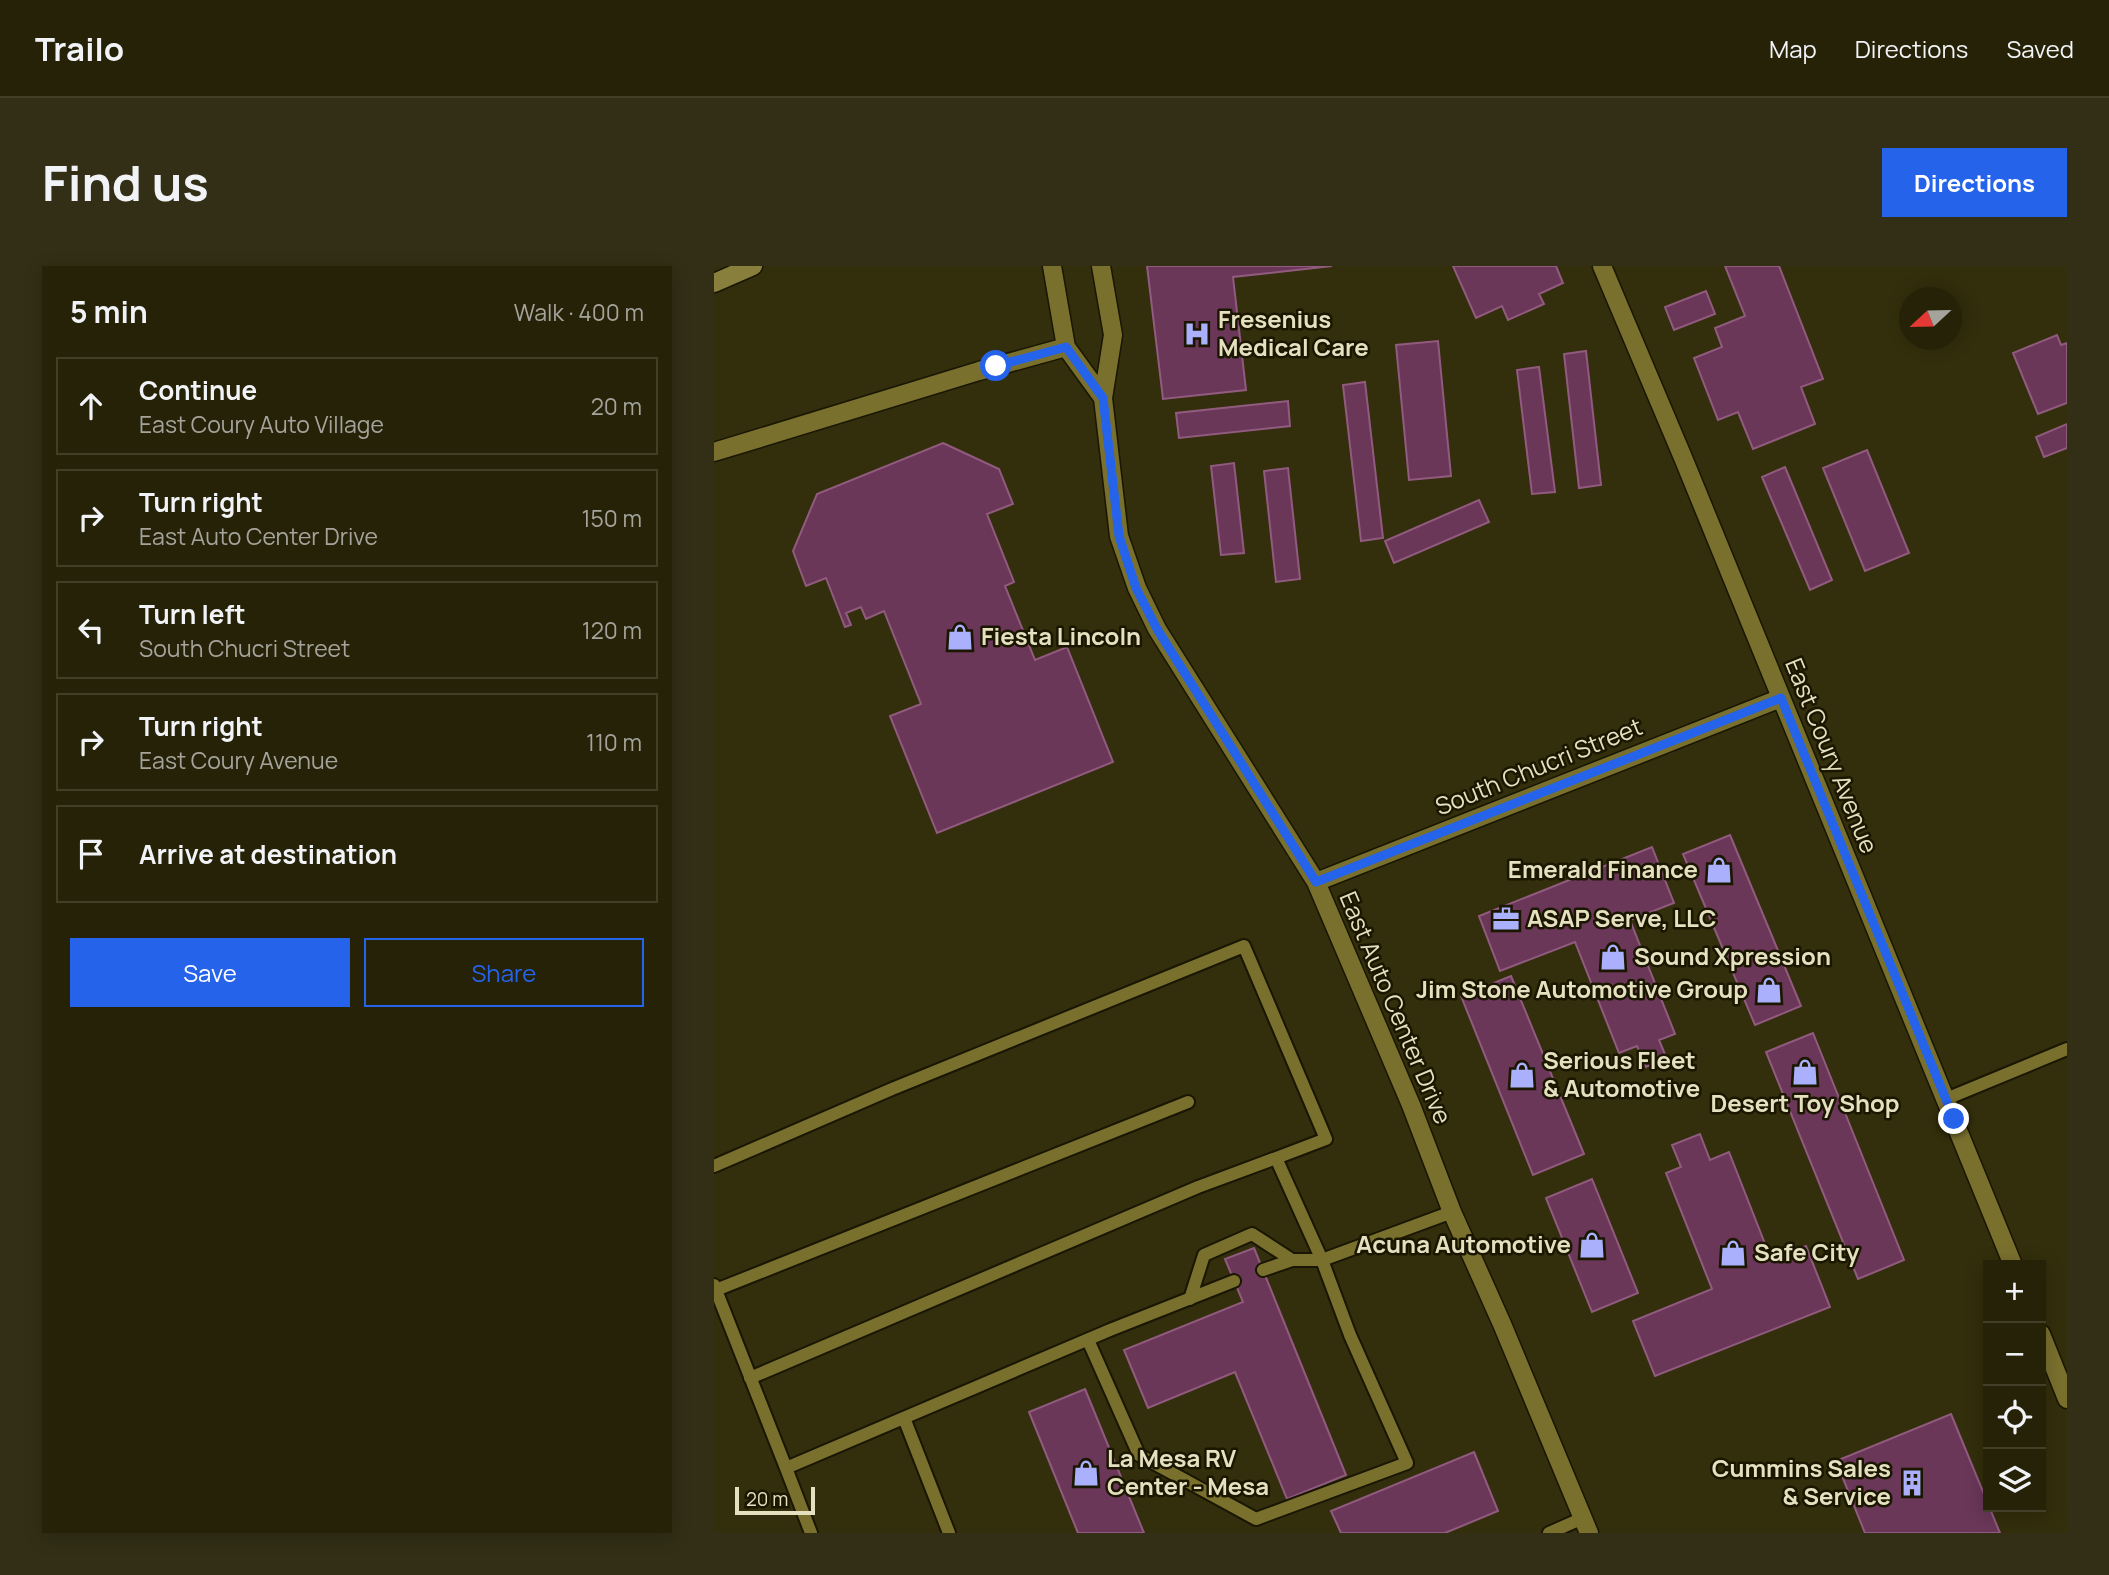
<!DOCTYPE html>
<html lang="en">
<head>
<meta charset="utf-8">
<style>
	body { margin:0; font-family:Manrope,sans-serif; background:#322f16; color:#f1f3f6 }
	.controls { position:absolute; right:21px; bottom:21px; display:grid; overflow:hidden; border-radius:0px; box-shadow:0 4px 18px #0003 }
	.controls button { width:63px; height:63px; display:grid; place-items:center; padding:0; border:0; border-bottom:2px solid #423f29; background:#262208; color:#f1f3f6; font:35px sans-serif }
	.compass { position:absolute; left:1185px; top:21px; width:63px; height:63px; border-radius:50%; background:#262208; box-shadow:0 4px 18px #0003; rotate:248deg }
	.scale { position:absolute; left:21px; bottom:18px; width:80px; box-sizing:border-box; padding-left:7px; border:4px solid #e5e0bf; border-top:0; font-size:19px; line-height:24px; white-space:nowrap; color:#e5e0bf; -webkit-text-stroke:5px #1a1600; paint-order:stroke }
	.stop { position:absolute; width:21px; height:21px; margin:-16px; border:5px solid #2563eb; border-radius:50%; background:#fff }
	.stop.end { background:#2563eb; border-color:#fff; box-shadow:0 2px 7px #0008 }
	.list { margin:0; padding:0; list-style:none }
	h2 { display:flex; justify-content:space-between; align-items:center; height:91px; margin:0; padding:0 28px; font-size:30px }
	h2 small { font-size:23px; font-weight:400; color:#a4a49c }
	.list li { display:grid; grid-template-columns:46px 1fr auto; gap:21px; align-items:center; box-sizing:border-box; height:98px; margin:0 14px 14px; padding:0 14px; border:2px solid #423f29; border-radius:0px }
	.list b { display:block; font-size:26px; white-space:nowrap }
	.list p { margin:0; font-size:23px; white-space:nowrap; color:#a4a49c }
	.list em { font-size:23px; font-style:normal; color:#a4a49c }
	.actions { display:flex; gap:14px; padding:21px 28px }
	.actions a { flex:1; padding:16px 0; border:2px solid #2563eb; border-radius:0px; text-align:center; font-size:24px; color:#2563eb }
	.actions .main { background:#2563eb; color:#fff }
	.icon { flex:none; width:38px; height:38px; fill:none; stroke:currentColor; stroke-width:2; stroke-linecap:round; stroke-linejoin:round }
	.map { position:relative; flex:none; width:1353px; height:1267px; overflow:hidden; border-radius:0px }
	header { display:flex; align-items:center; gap:42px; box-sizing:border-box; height:98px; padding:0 35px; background:#262208; border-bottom:2px solid #423f29 }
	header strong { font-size:33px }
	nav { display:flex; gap:38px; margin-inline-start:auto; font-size:24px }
	.intro { display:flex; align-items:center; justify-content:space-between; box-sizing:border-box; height:168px; padding:0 42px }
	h1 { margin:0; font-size:49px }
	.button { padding:18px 32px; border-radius:0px; background:#2563eb; color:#fff; font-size:24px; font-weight:700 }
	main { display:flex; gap:42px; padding:0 42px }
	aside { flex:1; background:#262208; border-radius:0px; box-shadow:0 4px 18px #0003 }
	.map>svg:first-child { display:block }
	.building { fill:#6a3759; stroke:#915b7f; stroke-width:2 }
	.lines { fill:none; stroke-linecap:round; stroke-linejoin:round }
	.lane-casing { stroke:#191603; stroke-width:16 }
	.street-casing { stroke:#191603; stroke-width:21 }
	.secondary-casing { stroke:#191603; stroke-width:21 }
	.lane { stroke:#7a702e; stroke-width:12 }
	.street { stroke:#7a702e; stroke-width:18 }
	.secondary { stroke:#897f3c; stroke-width:18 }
	.route { stroke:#2563eb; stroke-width:9 }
	.labels { text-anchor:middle; stroke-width:5; stroke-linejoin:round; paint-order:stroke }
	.poi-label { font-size:24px; font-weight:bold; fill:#e5e0bf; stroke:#1a1600; text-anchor:start }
	.street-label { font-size:24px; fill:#e5e0bf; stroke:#1a1600 }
</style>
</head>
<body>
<header>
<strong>Trailo</strong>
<nav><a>Map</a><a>Directions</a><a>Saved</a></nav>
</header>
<div class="intro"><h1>Find us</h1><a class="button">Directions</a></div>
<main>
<aside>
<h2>5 min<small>Walk · 400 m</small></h2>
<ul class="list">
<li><svg class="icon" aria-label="ahead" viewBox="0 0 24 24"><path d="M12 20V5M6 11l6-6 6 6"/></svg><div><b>Continue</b><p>East Coury Auto Village</p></div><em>20 m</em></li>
<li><svg class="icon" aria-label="right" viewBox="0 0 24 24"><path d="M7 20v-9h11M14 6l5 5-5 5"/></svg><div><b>Turn right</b><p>East Auto Center Drive</p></div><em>150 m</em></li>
<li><svg class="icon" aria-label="left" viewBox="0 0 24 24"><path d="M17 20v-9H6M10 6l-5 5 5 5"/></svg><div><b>Turn left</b><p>South Chucri Street</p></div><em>120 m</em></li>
<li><svg class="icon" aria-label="right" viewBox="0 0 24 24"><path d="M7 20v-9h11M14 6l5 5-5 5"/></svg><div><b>Turn right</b><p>East Coury Avenue</p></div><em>110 m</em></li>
<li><svg class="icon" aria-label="arrive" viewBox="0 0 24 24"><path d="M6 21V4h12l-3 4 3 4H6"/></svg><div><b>Arrive at destination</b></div></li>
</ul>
<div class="actions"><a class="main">Save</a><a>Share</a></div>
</aside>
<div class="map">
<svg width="1353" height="1267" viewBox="0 0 1353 1267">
	<rect width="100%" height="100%" fill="#332e0b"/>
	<path class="building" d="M433 0H618L519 11 532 124 449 133Z
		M739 0H842L849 17 825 28 830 38 794 54 788 40 762 52Z
		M1011 0H1065L1109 113 1087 121 1101 158 1039 183 1024 146 1004 154 980 92 1008 81 1001 62 1031 50Z
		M992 25 1001 48 960 64 951 41Z
		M1343 69 1347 79 1353 77V137L1324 148 1299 87Z
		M724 75 737 210 695 214 682 79Z
		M872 85 887 219 865 222 850 88Z
		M825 101 841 226 818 228 803 104Z
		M651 116 669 272 647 275 629 119Z
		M574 135 576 160 465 172 462 147Z
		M1353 158V182L1330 191 1322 171Z
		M229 177 285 203 299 238 273 248 300 316 291 320 321 394 353 381 399 496 223 567 176 450 207 438 170 345 152 353 147 341 132 347 137 359 131 361 112 312 92 320 79 285 103 228Z
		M1153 184 1195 287 1151 305 1109 202Z
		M520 197 530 287 507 289 497 200Z
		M1071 201 1118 314 1096 324 1048 211Z
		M574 202 586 313 562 316 550 205Z
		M765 234 775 256 680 297 671 275Z
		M1016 569 1087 740 1041 759 969 588Z
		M938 581 960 637 916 654 961 768 945 774 953 793 932 801 923 780 905 787 861 676 786 705 765 650Z
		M797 710 870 888 819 909 747 730Z
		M1099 767 1190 994 1144 1013 1052 786Z
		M986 868 996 894 1015 886 1057 993 1092 980 1116 1041 941 1110 919 1055 998 1023 952 907 967 901 958 879Z
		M878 913 924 1027 878 1046 832 932Z
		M540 982 632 1209 573 1233 521 1106 434 1142 410 1084 529 1036 511 993Z
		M371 1123 430 1267H364L315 1146Z
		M1237 1148 1286 1267H1151L1122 1195Z
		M760 1186 784 1245 731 1267H627L617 1245Z"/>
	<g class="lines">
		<g class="lane-casing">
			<path id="lane" d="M1232 833 1353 783
				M0 900 178 823 530 680 612 873 562 892 608 994 636 1069 693 1197 542 1253 425 1189 374 1074
				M549 1004 578 994H608L738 946
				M0 1019 72 1202
				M2 1024 474 836
				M476 1033 490 989 538 968 578 994
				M36 1112 484 921 562 892
				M190 1152 235 1267
				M97 1267 72 1202 396 1064 520 1015
				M835 1267 869 1252"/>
		</g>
		<g class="street-casing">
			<path id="street" d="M338 0 352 81 389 132
				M387 0 399 69 389 132 405 270 423 322 443 363 602 616 697 839 738 946 788 1058 875 1267
				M888 0 970 194 1299 999
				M0 186 265 105 352 81
				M602 616 1067 432
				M1327 1068 1353 1133"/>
		</g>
		<g class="secondary-casing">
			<path id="secondary" d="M0 17 39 0"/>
		</g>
		<use href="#lane" class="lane"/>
		<use href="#street" class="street"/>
		<use href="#secondary" class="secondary"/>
	</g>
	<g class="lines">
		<path class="route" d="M282 100 352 81 389 132 405 270 422 322 443 363 602 616 1067 432 1240 853"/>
	</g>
	<defs>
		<g id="hospital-bare" transform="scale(2.1)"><path d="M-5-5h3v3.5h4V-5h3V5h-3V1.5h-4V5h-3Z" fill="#aab0fb" stroke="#1a1600" stroke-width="2.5" paint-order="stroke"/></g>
		<g id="shop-bare" transform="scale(2.1)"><path d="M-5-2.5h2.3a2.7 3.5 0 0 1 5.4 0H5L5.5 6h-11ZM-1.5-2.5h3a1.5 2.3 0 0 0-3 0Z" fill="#aab0fb" stroke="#1a1600" stroke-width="2.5" paint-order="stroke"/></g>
		<g id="office-bare" transform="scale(2.1)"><path d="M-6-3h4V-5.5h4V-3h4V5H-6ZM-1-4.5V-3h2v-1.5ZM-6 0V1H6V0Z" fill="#aab0fb" stroke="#1a1600" stroke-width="2.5" paint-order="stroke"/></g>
		<g id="building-bare" transform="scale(2.1)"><path d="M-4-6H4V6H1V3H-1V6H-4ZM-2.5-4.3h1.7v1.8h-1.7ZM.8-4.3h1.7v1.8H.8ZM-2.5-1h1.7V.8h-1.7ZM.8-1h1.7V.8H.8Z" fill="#aab0fb" stroke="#1a1600" stroke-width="2.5" paint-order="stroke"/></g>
	</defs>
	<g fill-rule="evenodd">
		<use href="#hospital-bare" x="483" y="68"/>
		<use href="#shop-bare" x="246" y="371"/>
		<use href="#shop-bare" x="1005" y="604"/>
		<use href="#office-bare" x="792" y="653"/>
		<use href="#shop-bare" x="899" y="691"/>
		<use href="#shop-bare" x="1055" y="724"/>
		<use href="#shop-bare" x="1091" y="806"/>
		<use href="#shop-bare" x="808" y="809"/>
		<use href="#shop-bare" x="878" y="979"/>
		<use href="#shop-bare" x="1019" y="987"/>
		<use href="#shop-bare" x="372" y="1207"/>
		<use href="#building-bare" x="1198" y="1217"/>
	</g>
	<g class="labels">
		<g class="poi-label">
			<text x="504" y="62">Fresenius<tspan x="504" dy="28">Medical Care</tspan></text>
			<text x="267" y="379">Fiesta Lincoln</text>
			<text x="984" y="612" text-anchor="end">Emerald Finance</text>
			<text x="813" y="661">ASAP Serve, LLC</text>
			<text x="920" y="699">Sound Xpression</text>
			<text x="1034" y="732" text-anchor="end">Jim Stone Automotive Group</text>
			<text x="829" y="803">Serious Fleet<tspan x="829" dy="28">&amp; Automotive</tspan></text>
			<text x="1091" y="846" text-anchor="middle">Desert Toy Shop</text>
			<text x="857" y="987" text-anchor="end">Acuna Automotive</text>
			<text x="1040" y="995">Safe City</text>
			<text x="393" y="1201">La Mesa RV<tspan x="393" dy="28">Center - Mesa</tspan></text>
			<text x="1177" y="1211" text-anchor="end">Cummins Sales<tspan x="1177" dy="28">&amp; Service</tspan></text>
		</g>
		<g class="street-label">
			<text transform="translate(1117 490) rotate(68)" y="8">East Coury Avenue</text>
			<text transform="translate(825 501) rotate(-22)" y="8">South Chucri Street</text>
			<text transform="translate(681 742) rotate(67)" y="8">East Auto Center Drive</text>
		</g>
	</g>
</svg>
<div class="controls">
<button>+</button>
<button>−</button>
<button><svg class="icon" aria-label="locate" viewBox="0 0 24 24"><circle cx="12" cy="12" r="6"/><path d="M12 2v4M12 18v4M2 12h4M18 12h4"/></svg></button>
<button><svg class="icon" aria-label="layers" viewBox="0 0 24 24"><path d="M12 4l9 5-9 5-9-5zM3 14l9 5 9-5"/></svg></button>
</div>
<svg class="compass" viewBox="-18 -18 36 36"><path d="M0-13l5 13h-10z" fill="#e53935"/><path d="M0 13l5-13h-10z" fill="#a4a49c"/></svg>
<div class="scale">20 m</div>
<div class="stop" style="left:282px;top:100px"></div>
<div class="stop end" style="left:1240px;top:853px"></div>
</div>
</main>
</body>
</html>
